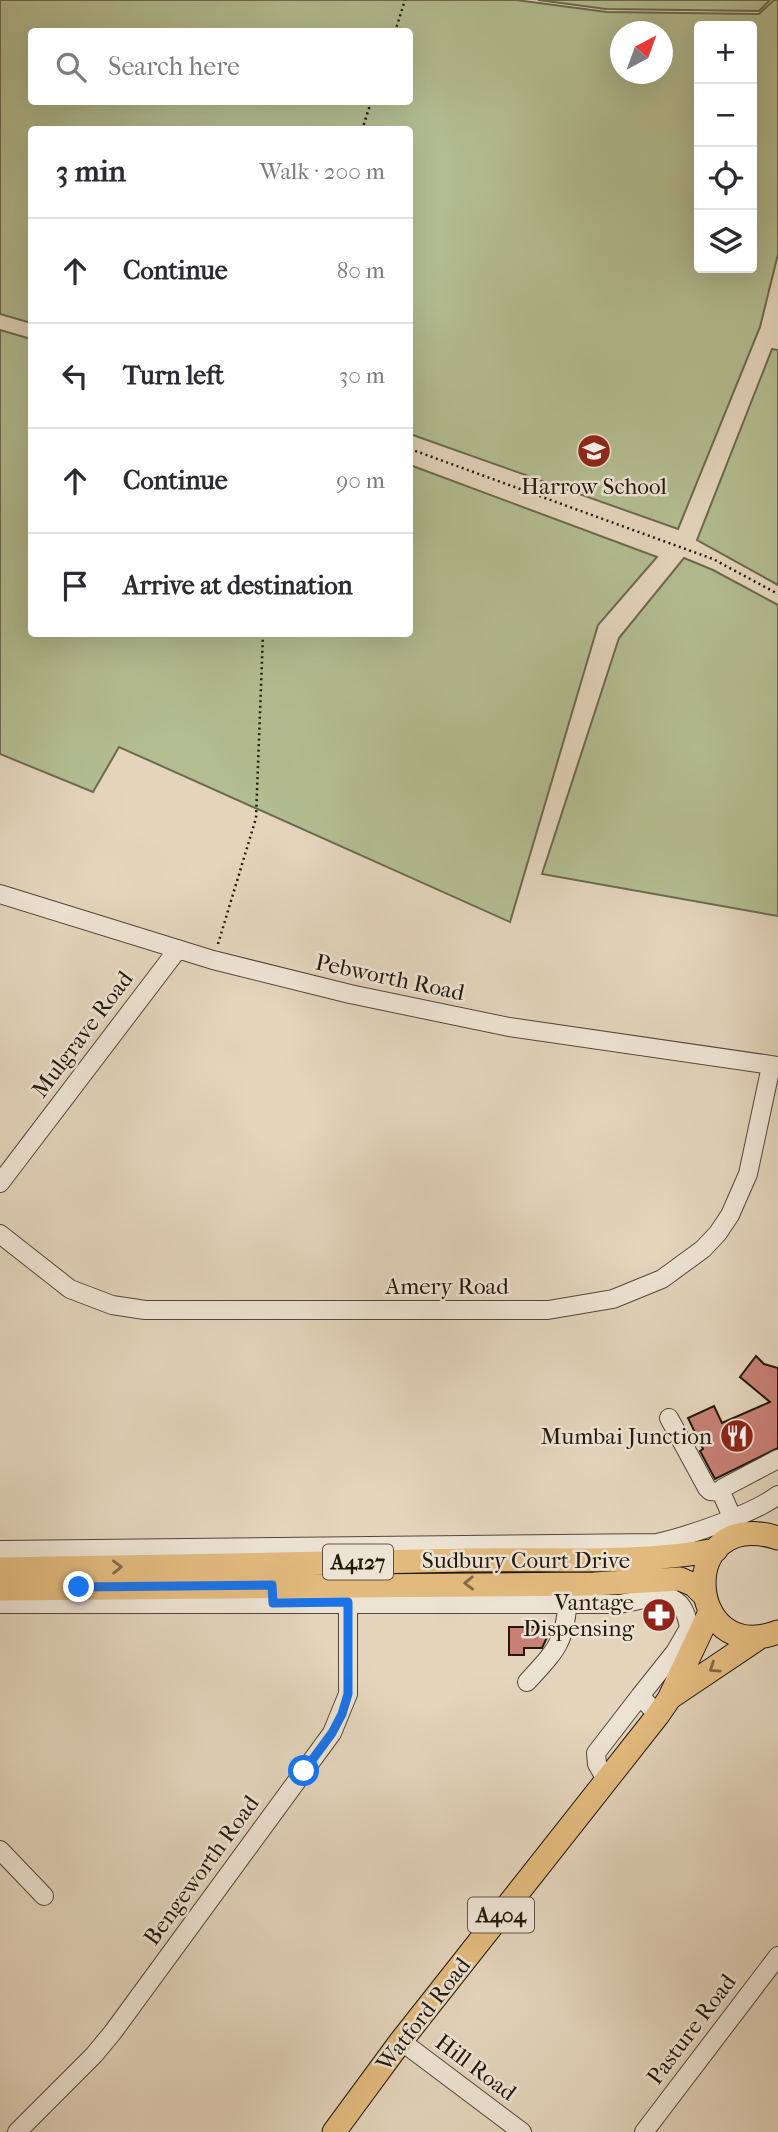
<!DOCTYPE html>
<html lang="en">
<head>
<meta charset="utf-8">
<style>
	body { margin:0; font-family:"IM FELL French Canon",serif; background:#f7f7f7; color:#2b2b33 }
	.controls { position:absolute; right:21px; top:21px; display:grid; overflow:hidden; border-radius:7px; box-shadow:0 7px 28px #0002 }
	.controls button { width:63px; height:63px; display:grid; place-items:center; padding:0; border:0; border-bottom:2px solid #e1e1e2; background:#fff; color:#2b2b33; font:35px sans-serif }
	.compass { position:absolute; left:610px; top:21px; width:63px; height:63px; border-radius:50%; background:#fff; box-shadow:0 7px 28px #0002; rotate:41deg }
	.stop { position:absolute; width:21px; height:21px; margin:-16px; border:5px solid #1a73e8; border-radius:50%; background:#fff }
	.stop.end { background:#1a73e8; border-color:#fff; box-shadow:0 2px 7px #0008 }
	.list { margin:0; padding:0; list-style:none }
	h2 { display:flex; justify-content:space-between; align-items:center; height:91px; margin:0; padding:0 28px; font-size:30px }
	h2 small { font-size:23px; font-weight:400; color:#7c7c81 }
	.list li { display:grid; grid-template-columns:46px 1fr auto; gap:21px; align-items:center; box-sizing:border-box; height:105px; padding:0 28px; border-top:2px solid #e1e1e2 }
	.list b { display:block; font-size:26px; white-space:nowrap }
	.list em { font-size:23px; font-style:normal; color:#7c7c81 }
	.icon { flex:none; width:38px; height:38px; fill:none; stroke:currentColor; stroke-width:2; stroke-linecap:round; stroke-linejoin:round }
	.map { position:relative; flex:none; width:778px; height:2132px; overflow:hidden }
	.search { position:absolute; background:#fff; box-shadow:0 7px 28px #0002; left:28px; top:28px; width:385px; height:77px; display:flex; align-items:center; gap:18px; box-sizing:border-box; padding:0 24px; border-radius:7px; color:#7c7c81; font-size:26px }
	.panel { position:absolute; background:#fff; box-shadow:0 7px 28px #0002; left:28px; top:126px; width:385px; height:511px; border-radius:7px }
	.map>svg:first-child { display:block }
	.green { fill:#b3bd91; stroke:#6b6a4e; stroke-width:2; fill-rule:evenodd }
	.building { fill:#c88075; stroke:#23180c; stroke-width:2 }
	.lines { fill:none; stroke-linecap:round; stroke-linejoin:round }
	.minor-casing { stroke:#534738; stroke-width:20 }
	.major-casing { stroke:#23180c; stroke-width:25 }
	.path { stroke:#23180c; stroke-width:2.5; stroke-dasharray:2 3.5; stroke-linecap:butt }
	.minor { stroke:#ede3d3; stroke-width:18 }
	.major { stroke:#e2ba7e; stroke-width:23 }
	.oneway { stroke:#826945 }
	.route { stroke:#1a73e8; stroke-width:9 }
	.labels { text-anchor:middle; stroke-width:5; stroke-linejoin:round; paint-order:stroke }
	.shield { fill:#ede3d3; stroke:#605548; stroke-width:2 }
	.shield-label { font-size:21px; font-weight:bold; fill:#23180c }
	.poi-label { font-size:23px; fill:#23180c; stroke:#ede3d3; text-anchor:end }
	.street-label { font-size:23px; fill:#23180c; stroke:#ede3d3 }
</style>
</head>
<body>
<div class="map">
<svg width="778" height="2132" viewBox="0 0 778 2132">
	<rect width="100%" height="100%" fill="#e3d4bb"/>
	<filter id="stains"><feTurbulence type="fractalNoise" baseFrequency=".00286" numOctaves="4"/><feColorMatrix values="0 0 0 0 .2 0 0 0 0 .09 0 0 0 0 .02 0 0 0 .5 -.17"/></filter>
	<radialGradient id="worn" r=".72"><stop offset=".6" stop-color="#630" stop-opacity="0"/><stop offset="1" stop-color="#630" stop-opacity=".3"/></radialGradient>
	<path class="green" d="M0 0H516L607 12 759 14 774 0H778V254L760 327 678 529 410 434V130H32L31 323 0 314ZM699 26H752V268H699ZM32 32H410V102H32ZM620 32H662V74H620Z
		M538 0H770L759 11 606 9Z
		M0 330 31 339 32 634H410V465L657 557 598 625 510 922 119 747 93 792 0 754Z
		M772 349 778 350V585L697 540Z
		M684 558 713 570 778 605V916L542 874 619 638Z"/>
	<path class="building" d="M756 1356 764 1364 778 1368V1448L715 1479 700 1451 703 1449 688 1418 714 1406 722 1423 770 1402 740 1377Z
		M509 1627H552L542 1648H524V1655H509Z"/>
	<g class="lines">
		<g class="minor-casing">
			<path id="minor" d="M0 894 213 960 350 994 509 1027 778 1066
				M0 1183 178 949
				M0 1234 70 1289 112 1305 145 1310H548L613 1299 662 1279 703 1249 718 1233 730 1215 748 1174 771 1066
				M669 1418 707 1488 710 1491 721 1492
				M732 1517 721 1492 723 1488 778 1459
				M0 1550 657 1543C688 1536 753 1514 778 1495
				M0 1604H618C650 1600 682 1581 689 1628L675 1652 640 1696 658 1715
				M527 1682C558 1648 566 1642 568 1594
				M607 1781 597 1764 596 1753 640 1696
				M0 1850 44 1896
				M401 2041 522 2132
				M17 2132 94 2055 113 2032 332 1733 348 1694V1602
				M644 2132 778 1956"/>
		</g>
		<g class="major-casing">
			<path id="major" d="M778 1538C674 1505 685 1668 778 1632
				M0 1569C156 1567 311 1563 467 1560 550 1558 634 1565 716 1550
				M0 1589 594 1584 680 1579 694 1585 704 1595
				M671 1697 760 1637
				M334 2132 401 2041 658 1715 669 1699 710 1612"/>
		</g>
		<path class="path" d="M395 32 405 0
			M362 130 371 102
			M410 449 713 559 778 594
			M218 944 256 818 263 634"/>
		<use href="#minor" class="minor"/>
		<use href="#major" class="major"/>
	</g>
	<defs><path id="oneway-chevron" d="M-2-3.5L2.5 0L-2 3.5" fill="none" stroke-width="1.6" stroke-linecap="round" stroke-linejoin="round" transform="scale(1.75)"/></defs>
	<g class="oneway">
		<use href="#oneway-chevron" transform="translate(117 1567) rotate(-1)"/>
		<use href="#oneway-chevron" transform="translate(469 1583) rotate(179)"/>
		<use href="#oneway-chevron" transform="translate(714 1668) rotate(146)"/>
	</g>
	<g class="lines">
		<path class="route" d="M79 1587 272 1585 273 1603 348 1602V1694L342 1714 332 1733 304 1771"/>
	</g>
	<defs>
		<g id="school-disc" transform="scale(1.75)"><circle r="9.5" fill="#8f2418" stroke="#ede3d3"/><path d="M0-5L7-2L0 1L-7-2ZM-4 1L0 2.5L4 1V4Q0 6-4 4Z" fill="#fff"/></g>
		<g id="restaurant-disc" transform="scale(1.75)"><circle r="9.5" fill="#8f2418" stroke="#ede3d3"/><path d="M-5-6h1v4h1v-4h1v4h1v-4h1v5L-1.5 .5V6h-2V.5L-5-1ZM5-6V6H3V1.5H1.5Q1.5-4 5-6Z" fill="#fff"/></g>
		<g id="pharmacy-disc" transform="scale(1.75)"><circle r="9.5" fill="#8f2418" stroke="#ede3d3"/><path d="M-2-6h4v4h4v4h-4v4h-4v-4h-4v-4h4Z" fill="#fff"/></g>
	</defs>
	<g fill-rule="evenodd">
		<use href="#school-disc" x="594" y="451"/>
		<use href="#restaurant-disc" x="737" y="1436"/>
		<use href="#pharmacy-disc" x="659" y="1615"/>
	</g>
	<g class="labels">
		<g class="shield">
			<rect x="323" y="1544.5" width="70" height="35" rx="5"/>
			<rect x="468" y="1897.5" width="66" height="35" rx="5"/>
		</g>
		<g class="shield-label">
			<text x="358" y="1569">A4127</text>
			<text x="501" y="1922">A404</text>
		</g>
		<g class="poi-label">
			<text x="594" y="494" text-anchor="middle">Harrow School</text>
			<text x="712" y="1444">Mumbai Junction</text>
			<text x="634" y="1610">Vantage<tspan x="634" dy="26">Dispensing</tspan></text>
		</g>
		<g class="street-label">
			<text transform="translate(390 977) rotate(12)" y="8">Pebworth Road</text>
			<text transform="translate(82 1034) rotate(-53)" y="8">Mulgrave Road</text>
			<text x="447" y="1294">Amery Road</text>
			<text x="526" y="1568">Sudbury Court Drive</text>
			<text transform="translate(201 1870) rotate(-54)" y="8">Bengeworth Road</text>
			<text transform="translate(423 2014) rotate(-52)" y="8">Watford Road</text>
			<text transform="translate(691 2029) rotate(-53)" y="8">Pasture Road</text>
			<text transform="translate(476 2067) rotate(37)" y="8">Hill Road</text>
		</g>
	</g>
	<rect width="100%" height="100%" filter="url(#stains)"/>
	<rect width="100%" height="100%" fill="url(#worn)"/>
</svg>
<div class="controls">
<button>+</button>
<button>−</button>
<button><svg class="icon" aria-label="locate" viewBox="0 0 24 24"><circle cx="12" cy="12" r="6"/><path d="M12 2v4M12 18v4M2 12h4M18 12h4"/></svg></button>
<button><svg class="icon" aria-label="layers" viewBox="0 0 24 24"><path d="M12 4l9 5-9 5-9-5zM3 14l9 5 9-5"/></svg></button>
</div>
<svg class="compass" viewBox="-18 -18 36 36"><path d="M0-13l5 13h-10z" fill="#e53935"/><path d="M0 13l5-13h-10z" fill="#7c7c81"/></svg>
<div class="stop" style="left:304px;top:1771px"></div>
<div class="stop end" style="left:79px;top:1587px"></div>
<div class="search"><svg class="icon" aria-label="search" viewBox="0 0 24 24"><circle cx="10" cy="10" r="6"/><path d="M15 15l6 6"/></svg>Search here</div>
<section class="panel">
<h2>3 min<small>Walk · 200 m</small></h2>
<ul class="list">
<li><svg class="icon" aria-label="ahead" viewBox="0 0 24 24"><path d="M12 20V5M6 11l6-6 6 6"/></svg><div><b>Continue</b></div><em>80 m</em></li>
<li><svg class="icon" aria-label="left" viewBox="0 0 24 24"><path d="M17 20v-9H6M10 6l-5 5 5 5"/></svg><div><b>Turn left</b></div><em>30 m</em></li>
<li><svg class="icon" aria-label="ahead" viewBox="0 0 24 24"><path d="M12 20V5M6 11l6-6 6 6"/></svg><div><b>Continue</b></div><em>90 m</em></li>
<li><svg class="icon" aria-label="arrive" viewBox="0 0 24 24"><path d="M6 21V4h12l-3 4 3 4H6"/></svg><div><b>Arrive at destination</b></div></li>
</ul>
</section>
</div>
</body>
</html>
